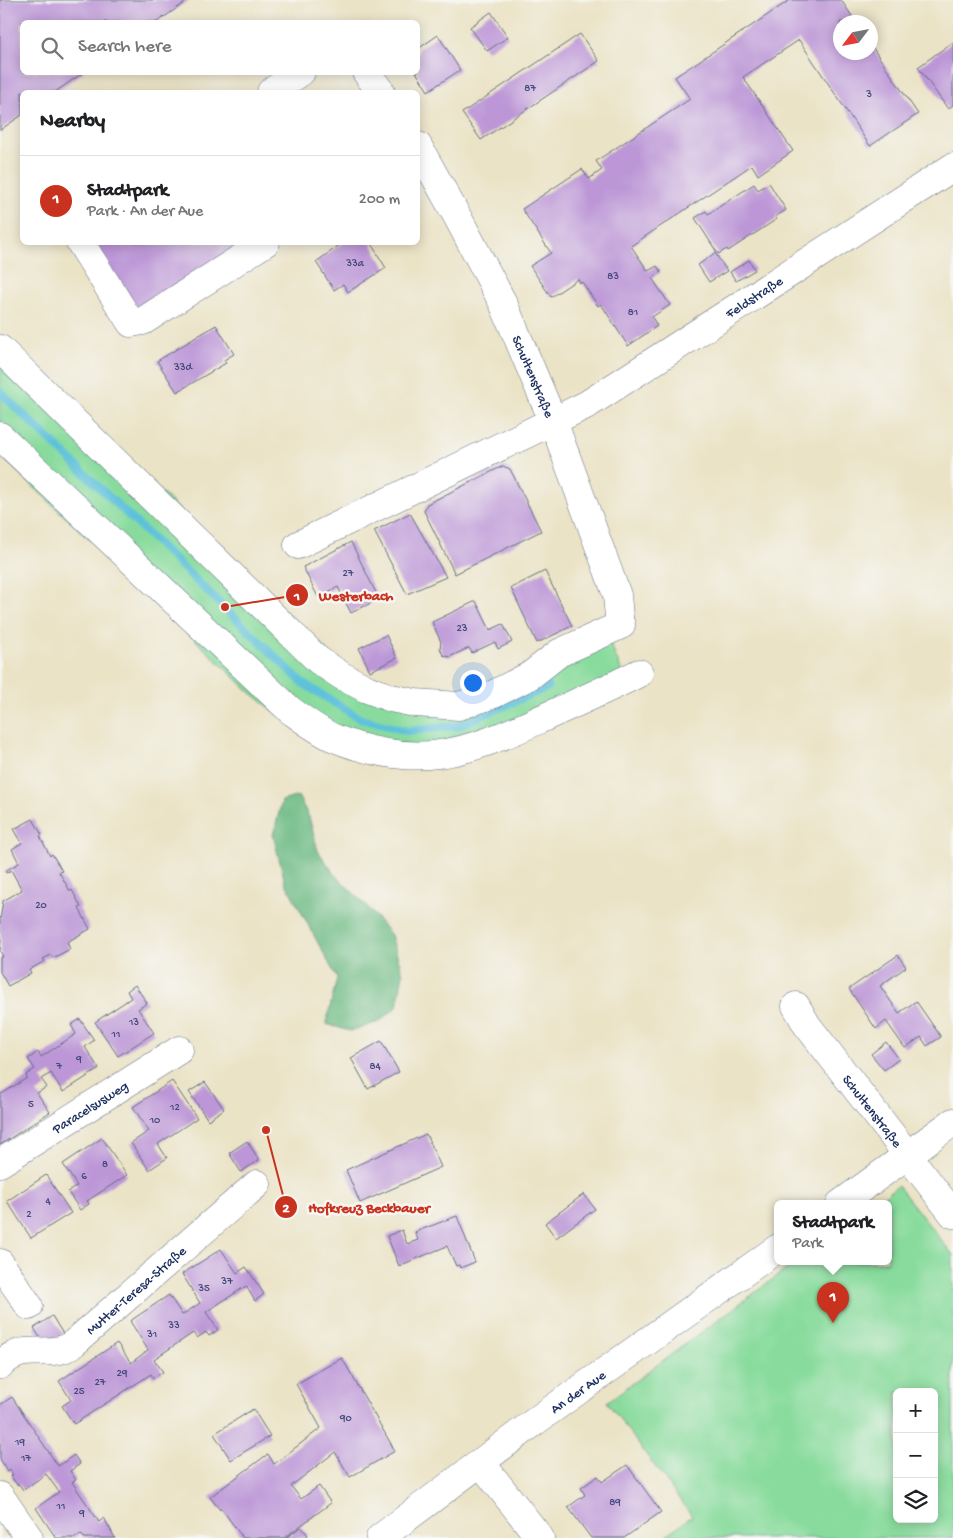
<!DOCTYPE html>
<html lang="en">
<head>
<meta charset="utf-8">
<style>
	body { margin:0; font-family:"Gochi Hand",sans-serif; background:#f6f6f6; color:#202124 }
	.controls { position:absolute; right:15px; bottom:15px; display:grid; overflow:hidden; border-radius:8px; box-shadow:0 2px 12px #0003 }
	.controls button { width:45px; height:45px; display:grid; place-items:center; padding:0; border:0; border-bottom:1px solid #e0e0e0; background:#fff; color:#202124; font:25px sans-serif }
	.compass { position:absolute; left:833px; top:15px; width:45px; height:45px; border-radius:50%; background:#fff; box-shadow:0 2px 12px #0003; rotate:238deg }
	.you { position:absolute; left:472px; top:682px; width:18px; height:18px; margin:-12px; border:4px solid #fff; border-radius:50%; background:#1a73e8; box-shadow:0 0 0 8px #1a73e833 }
	.badge { display:grid; place-items:center; width:32px; height:32px; border-radius:50%; background:#c8321e; color:#fff; font-size:16px; font-weight:700 }
	.pin { position:absolute; translate:-50% -41px; filter:drop-shadow(0 1px 2px #0008) }
	.pin::after { content:''; position:absolute; top:26px; width:18px; height:15px; background:inherit; clip-path:polygon(0 0,100% 0,50% 100%) }
	.popup { position:absolute; left:774px; top:1200px; width:118px; height:65px; box-sizing:border-box; display:grid; place-content:center; border-radius:8px; background:#fff; filter:drop-shadow(0 1px 4px #0005); font-size:16px; white-space:nowrap; color:#757577 }
	.popup b { font-size:19px; color:#202124 }
	.popup::after { content:''; position:absolute; left:50%; top:100%; margin-left:-10px; border:10px solid transparent; border-top-color:#fff }
	.list { margin:0; padding:0; list-style:none }
	h2 { display:flex; justify-content:space-between; align-items:center; height:65px; margin:0; padding:0 20px; font-size:21px }
	h2 small { font-size:16px; font-weight:400; color:#757577 }
	.list li { display:grid; grid-template-columns:32px 1fr auto; gap:15px; align-items:center; box-sizing:border-box; height:90px; padding:0 20px; border-top:1px solid #e0e0e0 }
	.list b { display:block; font-size:19px; white-space:nowrap }
	.list p { margin:0; font-size:16px; white-space:nowrap; color:#757577 }
	.list em { font-size:16px; font-style:normal; color:#757577 }
	.icon { flex:none; width:28px; height:28px; fill:none; stroke:currentColor; stroke-width:2; stroke-linecap:round; stroke-linejoin:round }
	.map { position:relative; flex:none; width:953px; height:1538px; overflow:hidden }
	.search { position:absolute; background:#fff; box-shadow:0 2px 12px #0003; left:20px; top:20px; width:400px; height:55px; display:flex; align-items:center; gap:12px; box-sizing:border-box; padding:0 18px; border-radius:8px; color:#757577; font-size:19px }
	.panel { position:absolute; background:#fff; box-shadow:0 2px 12px #0003; left:20px; top:90px; width:400px; height:155px; border-radius:8px }
	.map>svg:first-child { display:block }
	.green { fill:#88db9c; stroke:#52857d; fill-rule:evenodd }
	.forest { fill:#6ebb84; stroke:#447571 }
	.lines { fill:none; stroke-linecap:round; stroke-linejoin:round }
	.stream { stroke:#5dc1db; stroke-width:8 }
	.building { fill:#bc96d7 }
	.minor-casing { stroke:#646e82; stroke-width:29 }
	.minor { stroke:#fff; stroke-width:28 }
	.labels { text-anchor:middle; stroke-width:5; stroke-linejoin:round; paint-order:stroke }
	.number-label { font-size:11px; fill:#43497c }
	.street-label { font-size:14px; fill:#1b2f5e; stroke:#f6f6f2 }
	.leader { fill:none; stroke:#c8321e; stroke-width:2 }
	.callout-dot { fill:#c8321e; stroke:#f6f6f2; stroke-width:2 }
	.mark-label { font-size:15px; text-anchor:middle; font-weight:bold; fill:#fff }
	.callout-label { font-size:15px; text-anchor:middle; font-weight:bold; fill:#c8321e; stroke:#f6f6f2; stroke-width:5; stroke-linejoin:round; paint-order:stroke }
</style>
</head>
<body>
<div class="map">
<svg width="953" height="1538" viewBox="0 0 953 1538">
	<rect width="100%" height="100%" fill="#f6f6f2"/>
	<filter id="ink" filterUnits="userSpaceOnUse"><feTurbulence type="fractalNoise" baseFrequency=".02" numOctaves="2"/><feDisplacementMap in="SourceGraphic" scale="10" xChannelSelector="R" yChannelSelector="G"/><feConvolveMatrix kernelMatrix="1 2 1 2 8 2 1 2 1" color-interpolation-filters="sRGB"/></filter>
	<filter id="wash" filterUnits="userSpaceOnUse"><feTurbulence type="fractalNoise" baseFrequency=".0096" numOctaves="4" result="noise"/><feDisplacementMap in="SourceGraphic" scale="20" xChannelSelector="R" yChannelSelector="G"/><feGaussianBlur stdDeviation="1.12" result="paint"/><feColorMatrix in="noise" values="0 0 0 0 0 0 0 0 0 0 0 0 0 0 0 0 0 1.4 0 .05"/><feComposite in="paint" operator="in"/></filter>
	<g filter="url(#wash)">
		<rect width="100%" height="100%" fill="#ebe3c6"/>
		<path class="green" d="M0 338 345 668 419 696 481 690 602 624 630 691 485 749 444 767 378 765 319 747 250 692 0 455Z
			M898 1186 953 1255V1538H662L692 1516 607 1402 796 1262H888V1204H873ZM897 1392H934V1519H897Z"/>
		<path class="forest" d="M298 796 309 817 318 851 336 876 367 906 391 935 403 974 397 1007 379 1022 350 1031 326 1024 337 978 285 882 273 835 282 801Z"/>
		<g class="lines">
			<path class="stream" d="M0 392 304 684 361 719 407 731 458 726 548 687"/>
		</g>
		<g id="blocks">
			<path class="building" d="M0 0H189L157 22H22V72H84L55 92H22V115L0 130Z
				M790 0H841L856 22H840V52H870V44L918 114 870 146 799 40 743 77 793 151 758 175 752 165 631 246 648 271 657 266 661 272 652 278 670 305 652 317 657 326 628 346 601 304 598 306 582 282 580 283 578 279 551 297 530 266 551 253 522 209 582 169 589 179 602 170 596 161 690 99 675 77Z
				M491 12 508 37 487 51 470 27Z
				M580 34 599 61 481 140 462 113Z
				M438 35 460 70 428 91 416 72H418V49Z
				M953 42V105L948 109 918 67Z
				M769 183 786 210 775 217 777 219 728 251 727 249 718 254 695 218 706 211 708 214 754 184 758 190Z
				M94 242H249L138 312Z
				M344 242H370L386 268 348 292 343 284 334 290 316 262Z
				M715 253 727 271 709 282 698 265Z
				M749 260 755 270 736 281 730 272Z
				M216 325 234 354 224 360 226 363 177 392 157 361Z
				M503 466 510 469 541 531 455 574 424 511 427 504Z
				M410 513 446 577 407 594 374 531Z
				M351 542 379 599 351 613 338 587 318 597 303 567Z
				M545 571 572 626 537 643 511 588Z
				M476 601 490 630 503 624 512 642 498 649 495 642 472 653 469 648 449 657 443 655 440 648 441 642 432 622Z
				M386 635 397 658 370 671 359 648Z
				M33 819 42 835 40 836 50 856 52 854 62 871 59 872 70 891 72 890 81 907 79 908 90 929 67 942 70 949 53 958 51 955 43 959 45 961 29 970 31 973 8 986 0 972V958L3 956 0 951 1 941 0 920 3 901 22 890 11 870 6 873 5 871 19 863 12 849 22 843 14 829Z
				M898 955 906 967 880 986 899 1013 916 1001 941 1037 927 1046 921 1037 905 1048 886 1021 876 1029 849 989Z
				M135 985 147 1003 138 1009 154 1033 118 1056 95 1022 131 998 127 991Z
				M80 1019 94 1040 85 1047 99 1069 63 1092 51 1073 41 1079 47 1087 37 1093 50 1112 0 1145V1095L27 1078 26 1075 35 1069 28 1059 38 1052 41 1057 76 1034 71 1025Z
				M381 1041 399 1072 368 1089 351 1058Z
				M886 1042 899 1059 884 1070 871 1054Z
				M172 1081 197 1118 158 1144 167 1158 149 1170 131 1143 149 1131 133 1107Z
				M205 1082 224 1109 208 1120 189 1092Z
				M426 1134 441 1167 360 1203 346 1170Z
				M102 1138 127 1175 87 1201 89 1204 80 1210 68 1192 77 1186 63 1164Z
				M247 1141 259 1160 241 1172 229 1153Z
				M46 1175 71 1213 31 1238 7 1201Z
				M584 1194 595 1209 556 1238 545 1223Z
				M457 1216 475 1262 460 1268 459 1265 456 1266 447 1246 399 1266 387 1236 402 1230 407 1244 418 1240 415 1232Z
				M221 1249 237 1273 246 1267 264 1294 255 1301 246 1286 206 1312 218 1330 209 1336 206 1332 197 1338 193 1333 154 1359 163 1372 153 1378 151 1374 74 1424 62 1406 71 1400 59 1381 117 1343 131 1363 148 1350 130 1321 169 1295 182 1315 200 1303 182 1274Z
				M52 1316 63 1334 45 1346 34 1328Z
				M342 1358 395 1451 350 1477 335 1452 291 1486 301 1499 319 1486 331 1503 284 1538H243L221 1508 220 1510 210 1497 268 1454 274 1464 321 1428 296 1384Z
				M12 1397 58 1466 74 1455 80 1464 70 1471 76 1480 72 1482 99 1522 104 1518 115 1538H84L81 1534 75 1538H56L36 1508 59 1492 46 1474 23 1490 19 1484 17 1485 11 1476 13 1475 10 1470 8 1472 0 1459V1405Z
				M253 1409 270 1436 231 1460 214 1434Z
				M627 1465 661 1512 624 1538H591L568 1507 585 1495 581 1488 598 1476 602 1482Z
				M301 1527 308 1535 304 1538H286Z"/>
		</g>
	</g>
	<g filter="url(#ink)">
		<use href="#blocks" fill-opacity="0" stroke="#646e82" stroke-width="1"/>
		<g class="lines">
			<g class="minor-casing">
				<g id="minor">
					<path d="M366 72 381 92"/>
					<path d="M271 92 301 72"/>
					<path id="s1" d="M418 146 458 218 503 303 553 421 617 595 619 617"/>
					<path d="M80 242 131 323 143 321 266 242"/>
					<path d="M0 349 318 660 342 676 367 689 391 698 415 703 459 706 494 694 531 675 559 653 621 625"/>
					<path d="M0 436 290 710C304 720 317 730 332 737 364 751 404 759 439 754 476 749 510 733 543 718 575 703 608 689 639 673"/>
					<path id="s2" d="M298 545 588 404 953 167"/>
					<path id="s3" d="M796 1006 807 1025 824 1047 953 1214"/>
					<path id="s4" d="M0 1163 179 1050"/>
					<path d="M840 1204 953 1122"/>
					<path d="M0 1263 29 1306"/>
					<path id="s5" d="M0 1365C22 1344 35 1355 60 1350 65 1349 70 1346 74 1343L257 1184"/>
					<path d="M481 1463 540 1538"/>
					<path d="M0 1496 29 1538"/>
					<path id="s6" d="M380 1538 537 1420 778 1248"/>
				</g>
			</g>
			<use href="#minor" class="minor"/>
		</g>
	</g>
	<g class="labels">
		<g class="number-label">
			<text x="530" y="91">87</text>
			<text x="869" y="97">3</text>
			<text x="355" y="266">33a</text>
			<text x="613" y="279">83</text>
			<text x="633" y="315">81</text>
			<text x="183" y="370">33d</text>
			<text x="348" y="576">27</text>
			<text x="462" y="631">23</text>
			<text x="41" y="908">20</text>
			<text x="134" y="1025">13</text>
			<text x="116" y="1037">11</text>
			<text x="79" y="1062">9</text>
			<text x="59" y="1069">7</text>
			<text x="375" y="1069">84</text>
			<text x="31" y="1107">5</text>
			<text x="175" y="1110">12</text>
			<text x="155" y="1123">10</text>
			<text x="105" y="1167">8</text>
			<text x="84" y="1179">6</text>
			<text x="48" y="1204">4</text>
			<text x="29" y="1217">2</text>
			<text x="227" y="1284">37</text>
			<text x="204" y="1291">35</text>
			<text x="174" y="1328">33</text>
			<text x="152" y="1337">31</text>
			<text x="122" y="1376">29</text>
			<text x="100" y="1385">27</text>
			<text x="79" y="1394">25</text>
			<text x="346" y="1421">90</text>
			<text x="20" y="1445">19</text>
			<text x="26" y="1461">17</text>
			<text x="615" y="1505">89</text>
			<text x="61" y="1509">11</text>
			<text x="82" y="1516">9</text>
		</g>
		<g class="street-label">
			<text dy="5" stroke="none"><textPath href="#s2" startOffset="520">Feldstraße</textPath></text>
			<text dy="5" stroke="none"><textPath href="#s1" startOffset="258">Schultenstraße</textPath></text>
			<text dy="5" stroke="none"><textPath href="#s4" startOffset="106">Paracelsusweg</textPath></text>
			<text dy="5" stroke="none"><textPath href="#s3" startOffset="130">Schultenstraße</textPath></text>
			<text dy="5" stroke="none"><textPath href="#s5" startOffset="161">Mutter-Teresa-Straße</textPath></text>
			<text dy="5" stroke="none"><textPath href="#s6" startOffset="246">An der Aue</textPath></text>
		</g>
	</g>
	<path class="leader" d="M225 607L297 595M266 1130L286 1207"/>
	<g class="callout-dot">
		<circle cx="225" cy="607" r="5"/>
		<circle cx="266" cy="1130" r="5"/>
		<circle cx="297" cy="595" r="12"/>
		<circle cx="286" cy="1207" r="12"/>
	</g>
	<g class="mark-label">
		<text x="297" y="600">1</text>
		<text x="286" y="1212">2</text>
	</g>
	<g class="callout-label">
		<text x="356" y="600">Westerbach</text>
		<text x="369" y="1212">Hofkreuz Beckbauer</text>
	</g>
</svg>
<div class="controls">
<button>+</button>
<button>−</button>
<button><svg class="icon" aria-label="layers" viewBox="0 0 24 24"><path d="M12 4l9 5-9 5-9-5zM3 14l9 5 9-5"/></svg></button>
</div>
<svg class="compass" viewBox="-18 -18 36 36"><path d="M0-13l5 13h-10z" fill="#e53935"/><path d="M0 13l5-13h-10z" fill="#757577"/></svg>
<div class="you"></div>
<div class="pin badge" style="left:833px;top:1323px">1</div>
<div class="popup"><b>Stadtpark</b>Park</div>
<div class="search"><svg class="icon" aria-label="search" viewBox="0 0 24 24"><circle cx="10" cy="10" r="6"/><path d="M15 15l6 6"/></svg>Search here</div>
<section class="panel">
<h2>Nearby<small></small></h2>
<ul class="list">
<li><span class="badge">1</span><div><b>Stadtpark</b><p>Park · An der Aue</p></div><em>200 m</em></li>
</ul>
</section>
</div>
</body>
</html>
